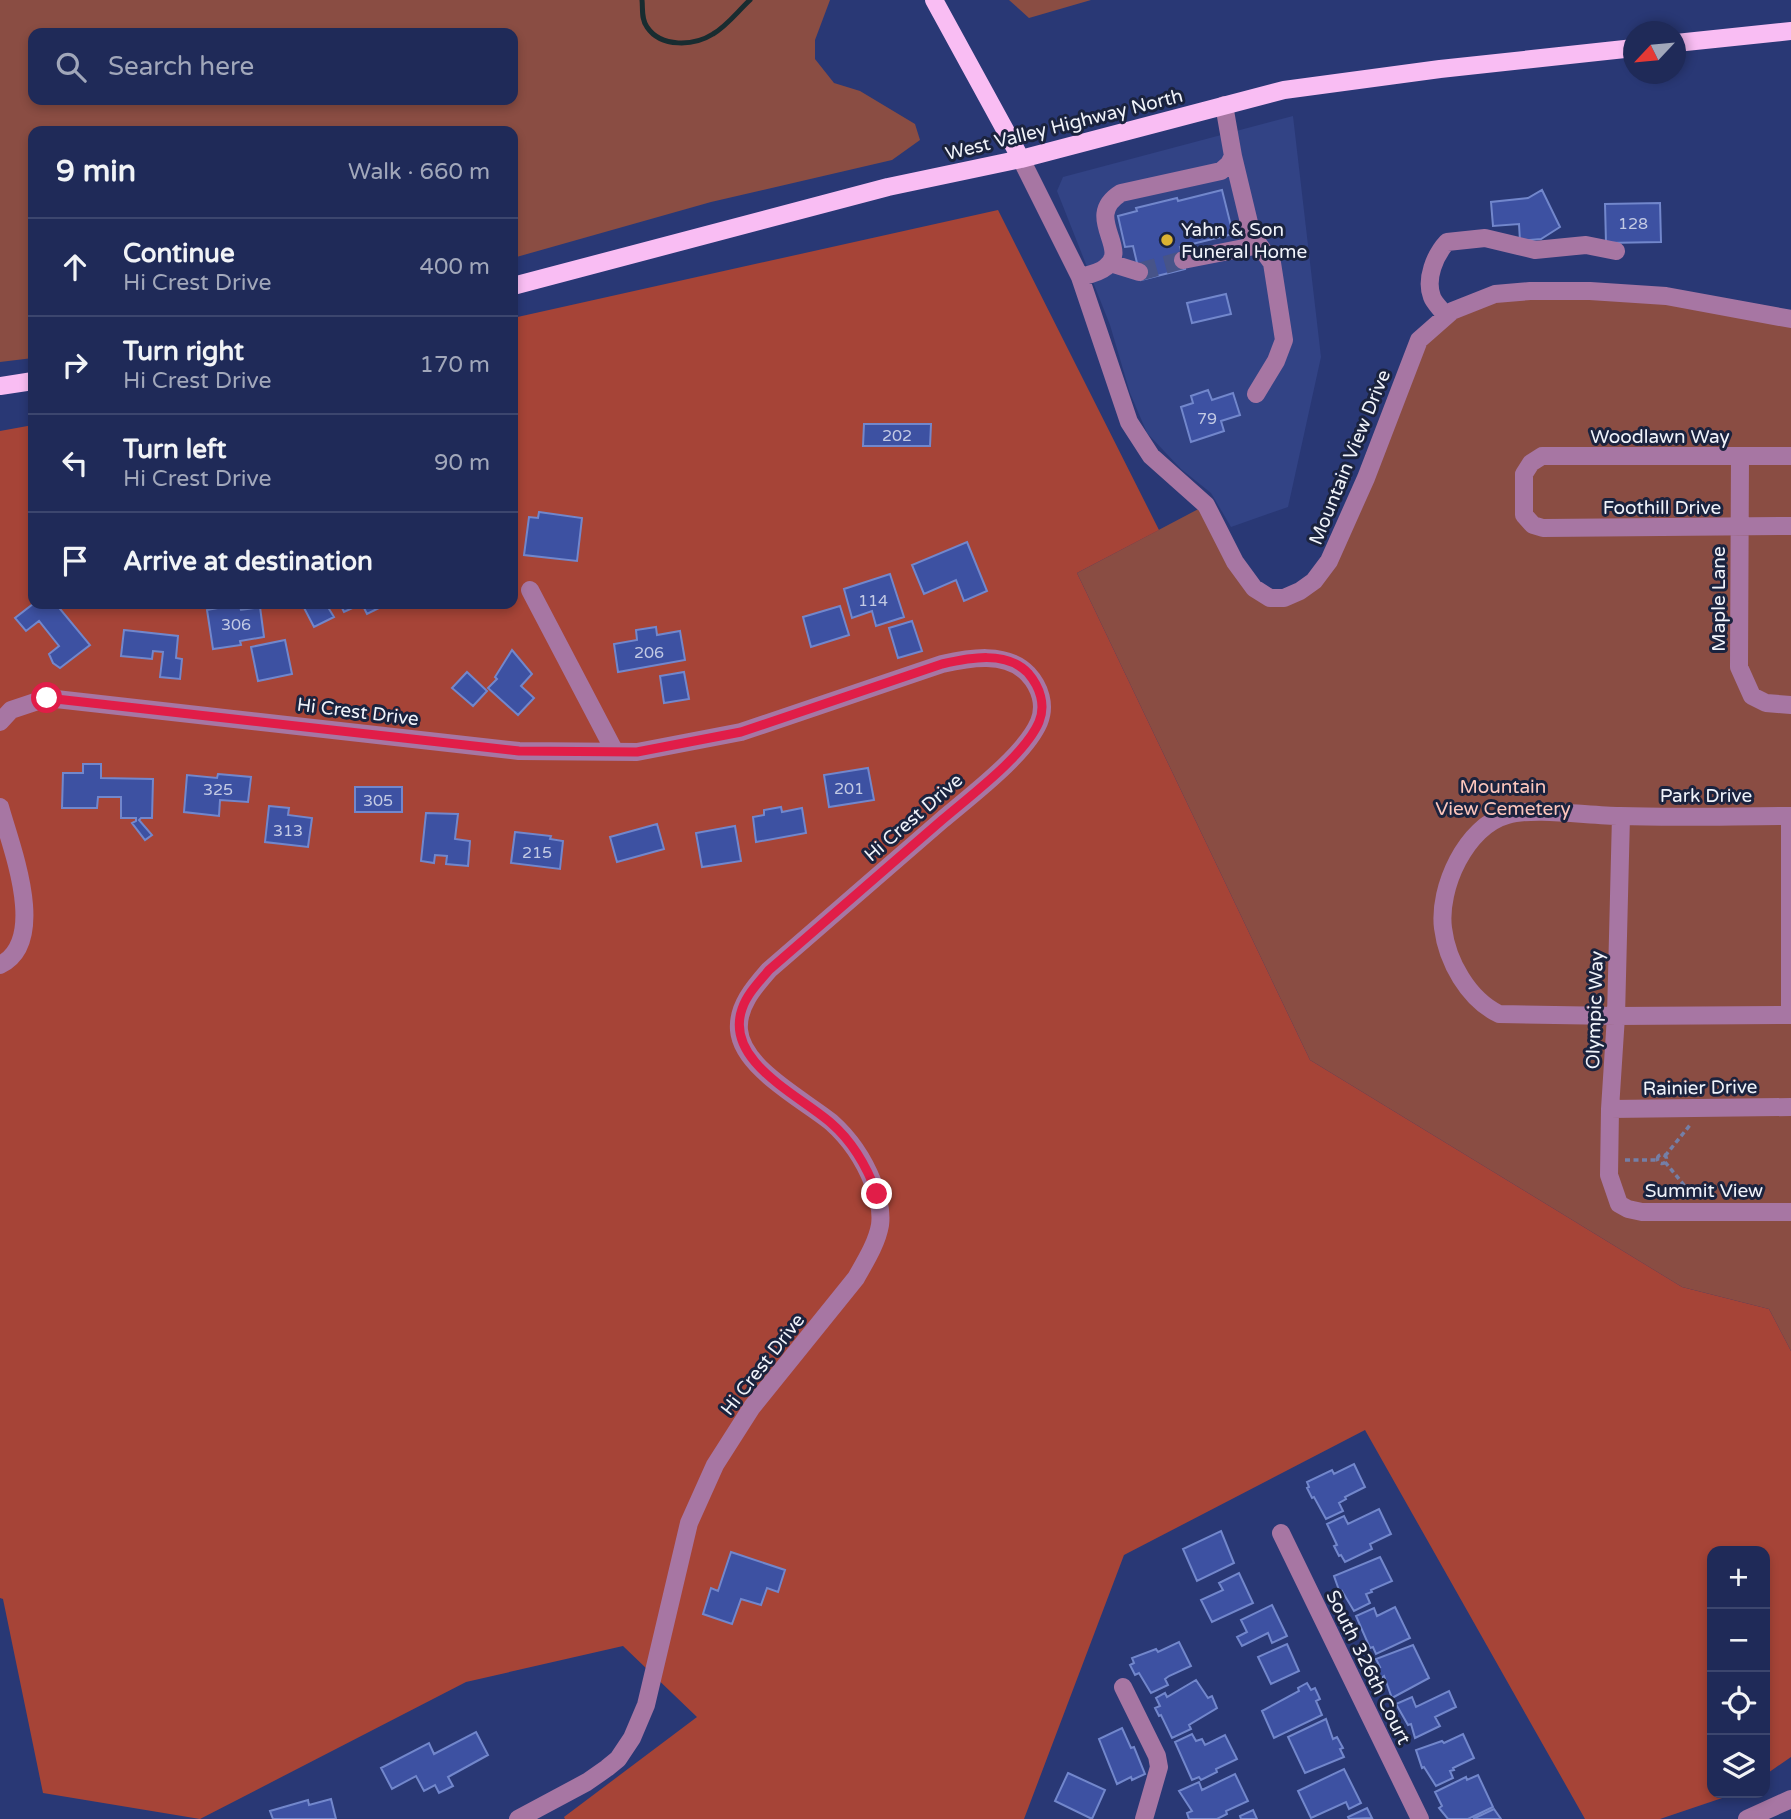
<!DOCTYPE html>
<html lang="en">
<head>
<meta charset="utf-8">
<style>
	body { margin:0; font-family:"Varela Round",sans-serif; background:#27325e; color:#f1f3f6 }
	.controls { position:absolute; right:21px; bottom:21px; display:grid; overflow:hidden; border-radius:14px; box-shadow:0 4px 10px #0003 }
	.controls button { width:63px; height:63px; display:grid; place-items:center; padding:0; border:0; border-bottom:2px solid #3c466e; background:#1f2a58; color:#f1f3f6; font:35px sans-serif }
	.compass { position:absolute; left:1623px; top:21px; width:63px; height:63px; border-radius:50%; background:#1f2a58; box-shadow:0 4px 10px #0003; rotate:244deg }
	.stop { position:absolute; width:21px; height:21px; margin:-16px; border:5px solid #e11d48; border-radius:50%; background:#fff }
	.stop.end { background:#e11d48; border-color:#fff; box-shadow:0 2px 7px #0008 }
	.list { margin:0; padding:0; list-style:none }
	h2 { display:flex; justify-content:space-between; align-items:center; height:91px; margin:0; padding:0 28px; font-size:30px }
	h2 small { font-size:23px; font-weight:400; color:#a1a7ba }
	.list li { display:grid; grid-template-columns:46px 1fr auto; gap:21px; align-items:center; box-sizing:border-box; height:98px; padding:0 28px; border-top:2px solid #3c466e }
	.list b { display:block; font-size:26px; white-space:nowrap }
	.list p { margin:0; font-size:23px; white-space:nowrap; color:#a1a7ba }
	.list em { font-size:23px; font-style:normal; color:#a1a7ba }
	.icon { flex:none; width:38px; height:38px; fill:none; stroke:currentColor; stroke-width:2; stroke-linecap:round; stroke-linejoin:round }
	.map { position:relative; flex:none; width:1791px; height:1819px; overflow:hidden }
	.search { position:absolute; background:#1f2a58; box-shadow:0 4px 10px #0003; left:28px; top:28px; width:490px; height:77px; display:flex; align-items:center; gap:18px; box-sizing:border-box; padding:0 24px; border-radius:14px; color:#a1a7ba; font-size:26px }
	.panel { position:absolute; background:#1f2a58; box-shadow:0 4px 10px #0003; left:28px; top:126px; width:490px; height:483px; border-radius:14px }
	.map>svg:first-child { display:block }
	.built { fill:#324385 }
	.green { fill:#8a4d43; fill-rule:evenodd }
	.forest { fill:#a64437 }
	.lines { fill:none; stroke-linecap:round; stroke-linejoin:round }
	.stream { stroke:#182c30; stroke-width:5 }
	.building { fill:#3d51a2; stroke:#7287cc; stroke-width:2 }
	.minor-tunnel { stroke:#475489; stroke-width:18; stroke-dasharray:18 9; stroke-linecap:butt }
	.path { stroke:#747fa7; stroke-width:3.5; stroke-dasharray:5 3.5; stroke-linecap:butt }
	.minor { stroke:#a776a3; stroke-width:18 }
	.major { stroke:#f9bdf3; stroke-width:18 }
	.route { stroke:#e11d48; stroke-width:9 }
	.poi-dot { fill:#dbb233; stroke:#1b233e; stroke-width:2.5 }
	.labels { text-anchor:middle; stroke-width:6; stroke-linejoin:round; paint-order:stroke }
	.number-label { font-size:16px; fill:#c3cae4 }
	.street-label { font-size:19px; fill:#f0f3fa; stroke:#1b233e }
	.poi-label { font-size:19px; fill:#f0f3fa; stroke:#1b233e; text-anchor:start }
	.park-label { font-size:19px; fill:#fdc6bc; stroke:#1b233e }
</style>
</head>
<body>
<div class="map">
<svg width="1791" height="1819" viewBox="0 0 1791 1819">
	<rect width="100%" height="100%" fill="#293875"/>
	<path class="built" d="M1293 116 1321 357 1288 507 1231 527 1211 493 1181 469 1147 433 1130 393 1110 325 1057 191 1063 177Z"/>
	<path class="green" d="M0 0H830L815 40V59L834 83 860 91 915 124 920 140 892 160 711 202 513 258V131H33V358L0 362ZM513 33V100H33V33Z
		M1009 0H1091L1029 18Z
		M1590 291 1791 319V1351L1769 1309 1682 1287 1310 1060 1077 573 1206 505 1270 598 1314 581 1419 340 1495 294Z"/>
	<path class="forest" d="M998 210 1159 530 1077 573 1310 1060 1682 1287 1769 1309 1791 1351V1757L1765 1775V1551H1712V1793H1737L1660 1819H1585L1365 1430 1124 1555 1024 1819H565L564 1817 697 1717 623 1646 466 1682 200 1819 43 1793 3 1599 0 1598V431L33 425V604H513V318Z"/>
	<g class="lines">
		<path class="stream" d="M642 0C643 9 641 19 647 27 661 48 694 46 713 34 727 26 738 11 750 0"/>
	</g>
	<path class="building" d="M1222 190 1233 234 1180 247 1185 269 1141 280 1133 246 1125 247 1118 216 1137 211 1136 208 1177 198 1178 201Z
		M1542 190 1560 227 1541 239 1520 241 1519 224 1493 226 1491 202 1528 198Z
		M1660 203 1661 242 1606 243 1605 204Z
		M1226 294 1231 314 1192 323 1187 303Z
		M1208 390 1212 400 1233 393 1240 415 1221 421 1224 431 1191 442 1181 407 1193 403 1191 396Z
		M864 424H931L930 446H863Z
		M539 512 582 518 577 561 524 555 529 517 538 518Z
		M967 542 987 591 964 601 956 580 924 594 912 565Z
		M890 574 904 617 876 626 872 611 852 618 844 589Z
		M33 604H56L90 645 60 668 53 663 49 654 59 646 39 621 26 631 15 618Z
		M239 604 241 610 260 607 264 637 240 641 241 645 213 649 207 610Z
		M302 604H326L334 617 314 627Z
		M340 604H361L344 612Z
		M362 604H387L367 614Z
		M840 606 849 635 811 647 803 617Z
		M912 621 922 651 898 658 889 628Z
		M656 627 657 635 680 631 685 660 618 672 614 644 637 640 636 630Z
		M124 630 178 636 176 658 182 659 180 679 160 677 163 652 153 651 152 659 121 656Z
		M285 640 292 674 258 681 251 647Z
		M512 650 532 674 521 686 534 698 518 715 488 688 497 679 495 677Z
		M467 672 487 691 473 706 452 688Z
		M684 672 689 699 664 703 660 676Z
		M83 764H101V778L153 779 152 818H141L139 820 152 835 145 840 132 823 136 821V818H121V797H98L97 808H62L63 773H83Z
		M868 768 874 800 829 807 824 775Z
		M218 774 251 777 248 802 220 800 219 816 184 812 187 775 217 778Z
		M355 787H402V812H355Z
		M269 806 289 808 288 815 312 818 308 847 265 842Z
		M781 807 782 812 802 808 806 833 756 842 753 817 764 815V810Z
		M426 813 458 814 455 839 470 841 468 866 446 864 447 856 435 855 434 863 421 861Z
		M657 824 664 849 617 862 610 837Z
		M735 826 741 861 702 867 696 833Z
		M515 832 551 836 550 839 563 841 560 869 511 863Z
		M1354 1464 1365 1487 1345 1497 1346 1499 1339 1503 1343 1511 1326 1519 1314 1497 1312 1498 1307 1488 1309 1487 1307 1482 1332 1470 1334 1474Z
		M1379 1509 1391 1534 1370 1544 1372 1549 1345 1562 1341 1555 1339 1556 1334 1546 1337 1545 1327 1524 1344 1516 1348 1524Z
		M1221 1531 1234 1563 1197 1581 1183 1549Z
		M731 1552 785 1570 778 1592 767 1588 761 1605 741 1599 732 1624 703 1614 711 1588 718 1591Z
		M1380 1557 1392 1581 1371 1590 1372 1592 1366 1594 1370 1603 1354 1611 1342 1591 1340 1593 1334 1576Z
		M1239 1573 1253 1603 1212 1622 1201 1600 1223 1590 1219 1583Z
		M1272 1605 1287 1636 1272 1643 1268 1633 1242 1646 1237 1637 1247 1632 1241 1620Z
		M1395 1607 1410 1638 1376 1654 1373 1647 1370 1648 1356 1616 1374 1608 1377 1616Z
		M1179 1642 1191 1666 1169 1676 1165 1679 1168 1685 1151 1693 1139 1673 1135 1675 1130 1665 1134 1663 1132 1658 1156 1649 1158 1652Z
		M1287 1644 1299 1671 1271 1684 1258 1657Z
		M1413 1645 1429 1678 1392 1698 1384 1676 1381 1678 1376 1668 1380 1667 1376 1659Z
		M1196 1680 1208 1698 1212 1696 1217 1708 1189 1725 1191 1729 1172 1738 1161 1715 1159 1716 1155 1708 1160 1706 1156 1698 1165 1693 1167 1697Z
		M1307 1683 1311 1690 1315 1688 1320 1699 1316 1701 1322 1715 1274 1738 1262 1711 1299 1691 1298 1688Z
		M1449 1691 1456 1707 1435 1717 1440 1726 1415 1738 1411 1724 1408 1725 1396 1704 1412 1697 1416 1707Z
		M1326 1719 1333 1739 1337 1737 1343 1748 1340 1749 1344 1757 1305 1773 1288 1737Z
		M1122 1728 1131 1748 1134 1747 1145 1774 1132 1780 1131 1777 1117 1784 1099 1739Z
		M476 1732 488 1755 448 1777 453 1786 439 1793 435 1785 424 1791 416 1776 392 1789 381 1768 429 1743 434 1754Z
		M1192 1734 1196 1741 1202 1739 1205 1745 1225 1735 1237 1759 1216 1769 1217 1772 1201 1780 1199 1777 1192 1780 1175 1742Z
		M1463 1734 1474 1758 1453 1768 1454 1770 1450 1771 1453 1778 1436 1786 1424 1767 1422 1768 1416 1750 1442 1741 1444 1743Z
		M1344 1769 1361 1803 1349 1809 1346 1802 1311 1818 1298 1791Z
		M1068 1773 1105 1790 1092 1819 1055 1801Z
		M1235 1774 1248 1801 1226 1811 1227 1814 1217 1819H1189L1187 1813 1192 1811 1179 1791 1199 1782 1202 1790Z
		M1478 1775 1493 1807 1468 1819H1448L1439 1808 1442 1806 1435 1792 1466 1777 1467 1780Z
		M331 1799 336 1819H273L270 1811 308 1800 309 1805Z
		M1367 1808 1372 1818 1349 1819 1348 1817Z
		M1494 1809 1501 1819H1473Z
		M1253 1810 1257 1819H1241L1240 1816Z"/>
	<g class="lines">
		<path class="minor-tunnel" d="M1139 272 1183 260"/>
		<path class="path" d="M1657.5 1159a4.5 4.5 0 1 1 9 0a4.5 4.5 0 1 1-9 0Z
			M1665 1156 1690 1125
			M1625 1160H1658
			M1665 1162 1693 1196"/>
		<path class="minor" d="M1233 156 1252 235 1272 263 1284 340 1276 361 1256 394
			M1021 159 1080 277 1129 422 1151 456 1206 505 1235 562 1254 588 1270 598H1284L1300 591 1314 581 1329 561 1366 478 1419 340 1452 311 1495 294 1530 291H1590L1666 296 1791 319
			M1183 260 1259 245
			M1110 263 1139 272
			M1080 277C1088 275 1099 273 1106 267 1131 248 1082 217 1121 193L1221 171 1229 164 1233 156 1224 105
			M1446 316C1442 310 1434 303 1432 297 1425 279 1435 255 1447 242L1485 238 1535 250 1586 245 1616 251
			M1791 456H1542L1531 463 1524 474V515L1533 525 1543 528 1791 526
			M1740 457 1739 667 1752 696 1766 703 1791 705
			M530 590 615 752
			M0 722 11 710 47 698 519 751 637 752 741 732 942 664C969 658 1006 651 1028 674 1040 687 1046 705 1039 722 1025 755 970 796 942 820 885 870 827 920 769 970 755 986 737 1006 739 1030 742 1068 804 1100 831 1122 849 1138 864 1160 873 1183 878 1196 882 1210 880 1225 877 1243 865 1262 856 1278L752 1407 715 1465 689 1523 646 1705 632 1738 618 1759 607 1768 587 1782 518 1819
			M0 807C11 847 49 941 0 965
			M1621 816 1616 1016 1610 1109 1609 1175 1619 1204 1628 1209 1642 1212H1791
			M1790 816V1015
			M1791 816C1734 816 1677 818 1620 816 1589 816 1535 807 1507 815 1466 826 1438 888 1443 928 1447 961 1468 999 1499 1014L1616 1016 1791 1015
			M1610 1109 1791 1107
			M1281 1533 1420 1819
			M1123 1687 1157 1756 1159 1767 1144 1819
			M1747 1819 1791 1799"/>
		<path class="major" d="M934 0 1021 159
			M1676 43 1791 31
			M513 286 888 187 1021 159 1284 90 1440 69 1634 48
			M0 386 33 381"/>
	</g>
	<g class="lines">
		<path class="route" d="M47 698 519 751 637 752 741 732 942 664C969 658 1006 650 1028 673 1040 687 1046 705 1039 722 1025 755 970 796 942 820 884 870 827 920 769 970 759 982 747 994 742 1009 724 1061 799 1095 831 1123 853 1142 867 1167 877 1194"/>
	</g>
	<circle class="poi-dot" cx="1167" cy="240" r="7"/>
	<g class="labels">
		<g class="number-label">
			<text x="1633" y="229">128</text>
			<text x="1207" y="424">79</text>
			<text x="897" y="441">202</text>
			<text x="873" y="606">114</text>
			<text x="236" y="630">306</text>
			<text x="649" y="658">206</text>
			<text x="849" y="794">201</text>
			<text x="218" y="795">325</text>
			<text x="378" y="806">305</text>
			<text x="288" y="836">313</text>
			<text x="537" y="858">215</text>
		</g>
		<g class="street-label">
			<text transform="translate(1064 124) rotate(-14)" y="7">West Valley Highway North</text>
			<text x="1660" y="443">Woodlawn Way</text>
			<text transform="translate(1349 457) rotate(-68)" y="7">Mountain View Drive</text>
			<text x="1662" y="514">Foothill Drive</text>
			<text transform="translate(1718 599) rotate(-90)" y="7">Maple Lane</text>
			<text transform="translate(358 711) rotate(7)" y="7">Hi Crest Drive</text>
			<text x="1706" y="802">Park Drive</text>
			<text transform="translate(913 817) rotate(-41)" y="7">Hi Crest Drive</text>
			<text transform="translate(1594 1010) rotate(-88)" y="7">Olympic Way</text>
			<text transform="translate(1700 1087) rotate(-1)" y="7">Rainier Drive</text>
			<text x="1704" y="1197">Summit View</text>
			<text transform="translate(762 1364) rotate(-52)" y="7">Hi Crest Drive</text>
			<text transform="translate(1369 1667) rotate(64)" y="7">South 326th Court</text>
		</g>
		<g class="poi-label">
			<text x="1181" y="236">Yahn &amp; Son<tspan x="1181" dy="22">Funeral Home</tspan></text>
		</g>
		<g class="park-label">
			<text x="1503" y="793">Mountain<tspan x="1503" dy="22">View Cemetery</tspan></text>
		</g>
	</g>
</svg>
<div class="controls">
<button>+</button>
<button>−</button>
<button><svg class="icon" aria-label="locate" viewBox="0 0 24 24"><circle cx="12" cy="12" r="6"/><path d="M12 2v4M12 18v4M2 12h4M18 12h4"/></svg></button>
<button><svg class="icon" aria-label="layers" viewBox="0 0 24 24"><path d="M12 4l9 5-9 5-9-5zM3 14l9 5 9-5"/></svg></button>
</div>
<svg class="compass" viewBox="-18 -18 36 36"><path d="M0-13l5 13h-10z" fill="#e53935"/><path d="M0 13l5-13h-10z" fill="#a1a7ba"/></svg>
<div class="stop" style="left:47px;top:698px"></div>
<div class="stop end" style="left:877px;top:1194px"></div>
<div class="search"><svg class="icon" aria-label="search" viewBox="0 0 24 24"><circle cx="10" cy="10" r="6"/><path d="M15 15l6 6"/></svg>Search here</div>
<section class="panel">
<h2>9 min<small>Walk · 660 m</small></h2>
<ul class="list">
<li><svg class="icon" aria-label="ahead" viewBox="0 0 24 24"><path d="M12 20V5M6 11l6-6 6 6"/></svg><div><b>Continue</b><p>Hi Crest Drive</p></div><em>400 m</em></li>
<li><svg class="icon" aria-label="right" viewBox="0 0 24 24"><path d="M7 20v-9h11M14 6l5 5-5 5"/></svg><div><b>Turn right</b><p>Hi Crest Drive</p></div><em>170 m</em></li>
<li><svg class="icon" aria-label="left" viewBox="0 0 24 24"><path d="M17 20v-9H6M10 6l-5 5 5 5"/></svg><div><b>Turn left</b><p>Hi Crest Drive</p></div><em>90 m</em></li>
<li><svg class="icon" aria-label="arrive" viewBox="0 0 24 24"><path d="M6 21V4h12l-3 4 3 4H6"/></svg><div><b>Arrive at destination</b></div></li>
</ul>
</section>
</div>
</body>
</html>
